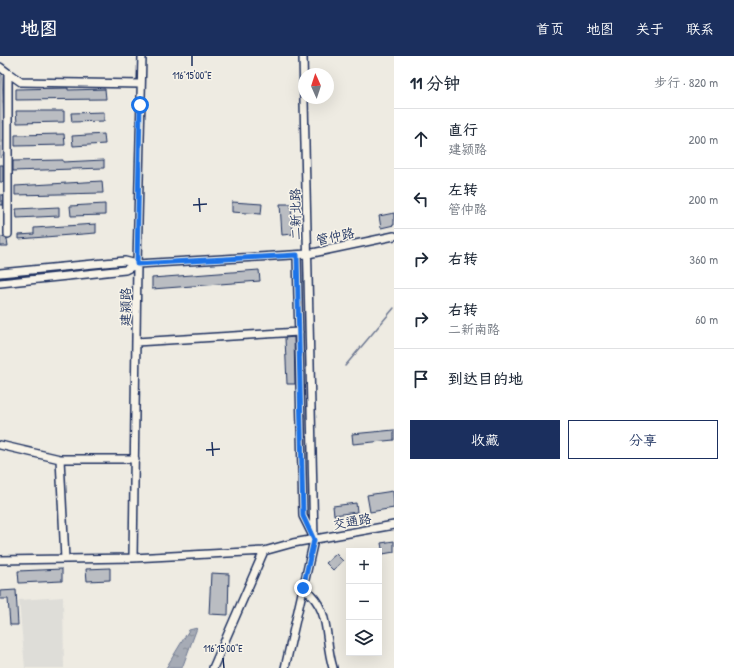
<!DOCTYPE html>
<html lang="zh">
<head>
<meta charset="utf-8">
<style>
	body { margin:0; font-family:"Patrick Hand","LXGW WenKai TC",sans-serif; background:#f2f2f3; color:#1f2937 }
	.controls { position:absolute; right:12px; bottom:12px; display:grid; overflow:hidden; border-radius:0px; box-shadow:0 4px 16px #0002 }
	.controls button { width:36px; height:36px; display:grid; place-items:center; padding:0; border:0; border-bottom:1px solid #e0e1e3; background:#fff; color:#1f2937; font:20px sans-serif }
	.compass { position:absolute; left:298px; top:12px; width:36px; height:36px; border-radius:50%; background:#fff; box-shadow:0 4px 16px #0002; rotate:357deg }
	.stop { position:absolute; width:12px; height:12px; margin:-9px; border:3px solid #1a73e8; border-radius:50%; background:#fff }
	.stop.end { background:#1a73e8; border-color:#fff; box-shadow:0 1px 4px #0008 }
	.list { margin:0; padding:0; list-style:none }
	h2 { display:flex; justify-content:space-between; align-items:center; height:52px; margin:0; padding:0 16px; font-size:17px }
	h2 small { font-size:13px; font-weight:400; color:#747a83 }
	.list li { display:grid; grid-template-columns:26px 1fr auto; gap:12px; align-items:center; box-sizing:border-box; height:60px; padding:0 16px; border-top:1px solid #e0e1e3 }
	.list b { display:block; font-size:15px; white-space:nowrap }
	.list p { margin:0; font-size:13px; white-space:nowrap; color:#747a83 }
	.list em { font-size:13px; font-style:normal; color:#747a83 }
	.actions { display:flex; gap:8px; padding:12px 16px }
	.actions a { flex:1; padding:9px 0; border:1px solid #1b2f5e; border-radius:0px; text-align:center; font-size:14px; color:#1b2f5e }
	.actions .main { background:#1b2f5e; color:#fff }
	.icon { flex:none; width:22px; height:22px; fill:none; stroke:currentColor; stroke-width:2; stroke-linecap:round; stroke-linejoin:round }
	.map { position:relative; flex:none; width:394px; height:612px; overflow:hidden }
	header { display:flex; align-items:center; gap:24px; box-sizing:border-box; height:56px; padding:0 20px; background:#1b2f5e; color:#fff }
	header strong { font-size:19px }
	nav { display:flex; gap:22px; margin-inline-start:auto; font-size:14px }
	main { display:flex }
	aside { flex:1; background:#fff }
	.map>svg:first-child { display:block }
	.built { fill:#deddd8 }
	.park { fill:url(#park-tufts); stroke:#757f96 }
	.water { fill:url(#water-ripples); stroke:#6e7992 }
	.lines { fill:none; stroke-linecap:round; stroke-linejoin:round }
	.stream { stroke:#6e7992; stroke-width:1.5 }
	.building { fill:#babdc2; stroke:#1b2f5e }
	.minor-casing { stroke:#1b2f5e; stroke-width:10 }
	.minor { stroke:#f7f3e8; stroke-width:7 }
	.route { stroke:#1a73e8; stroke-width:5 }
	.ticks { fill:none; stroke:#1b2f5e; stroke-width:1.5 }
	.labels { text-anchor:middle; stroke-width:3; stroke-linejoin:round; paint-order:stroke }
	.street-label { font-size:13px; fill:#1b2f5e; stroke:#f7f3e8 }
	.ticks-label { font-size:10px; text-anchor:middle; fill:#1b2f5e; stroke:#f7f3e8; stroke-width:3; stroke-linejoin:round; paint-order:stroke }
</style>
</head>
<body>
<header>
<strong>地图</strong>
<nav><a>首页</a><a>地图</a><a>关于</a><a>联系</a></nav>
</header>
<main>
<div class="map">
<svg width="394" height="612" viewBox="0 0 394 612">
	<defs>
		<pattern id="park-tufts" width="24" height="20" patternUnits="userSpaceOnUse"><rect width="24" height="20" fill="#cfcfcf"/><path d="M3 7l-1-3M5 7V3M7 7l1-3M15 17l-1-3M17 17v-4M19 17l1-3" fill="none" stroke="#b1b2b4"/></pattern>
		<pattern id="water-ripples" width="26" height="14" patternUnits="userSpaceOnUse"><rect width="26" height="14" fill="#a6abb5"/><path d="M2 4q2-2 4 0t4 0M15 11q2-2 4 0t4 0" fill="none" stroke="#868c96"/></pattern>
	</defs>
	<rect width="100%" height="100%" fill="#eeebe2"/>
	<filter id="ink" filterUnits="userSpaceOnUse"><feTurbulence type="fractalNoise" baseFrequency=".025" numOctaves="2"/><feDisplacementMap in="SourceGraphic" scale="8" xChannelSelector="R" yChannelSelector="G"/><feConvolveMatrix kernelMatrix="1 2 1 2 8 2 1 2 1" color-interpolation-filters="sRGB"/></filter>
	<g filter="url(#ink)">
		<path class="built" d="M63 541 64 612H25L19 544Z"/>
		<path class="park" d="M0 19 2 20 5 96 0 102Z"/>
		<path class="water" d="M197 572 182 612H166L189 574Z"/>
		<g class="lines">
			<path class="stream" d="M345 310 394 252"/>
		</g>
		<path class="building" d="M68 32V34L105 33 106 43 16 44V33Z
			M16 55H64V66L17 67Z
			M104 56V65L72 66 71 57Z
			M64 78 65 89 15 90V79Z
			M104 78 105 88 73 90 72 80Z
			M63 104V106L104 104V112L13 115V105Z
			M0 109H3V126H0Z
			M102 125 103 137 15 139V130Z
			M0 139H3V149H0Z
			M232 146 262 148 261 158 232 156Z
			M105 148V159L71 160 70 150Z
			M280 148H291L293 178 282 179Z
			M59 151V160L17 162 16 153Z
			M394 157V169L381 172 379 160Z
			M96 168V177L19 183V179L34 178V172Z
			M0 180 7 183 8 190H0Z
			M259 214 260 225 152 233V222Z
			M294 281 295 328H287L285 282Z
			M394 374V384L353 388 352 378Z
			M393 435 394 452 370 456 367 439Z
			M356 447 357 456 334 459 333 450Z
			M394 485V496L383 498 381 487Z
			M336 498 343 505 333 514 326 507Z
			M110 512V524L87 525 86 513Z
			M62 513V525L19 527 18 515Z
			M211 517 229 518 228 559 209 558Z
			M16 534 18 569H10L8 543H0V535Z"/>
		<g class="lines">
			<g class="minor-casing">
				<path id="minor" d="M0 11 8 17V178
					M8 17 21 26 141 28
					M297 199 303 460 313 480
					M137 208 308 198 394 180
					M0 217 125 205 137 208 125 214 0 227
					M136 286 299 276
					M0 389 60 403H135
					M60 403 65 503
					M133 502 137 208 142 0
					M0 504 133 502 264 495 293 487 394 469
					M303 531C333 555 323 580 333 612
					M213 612 264 495
					M285 612 314 484 303 0"/>
			</g>
			<use href="#minor" class="minor"/>
		</g>
	</g>
	<g class="lines" filter="url(#ink)">
		<path class="route" d="M140 49 137 208 297 199 303 460 314 484 303 532"/>
	</g>
	<path class="ticks" d="M192 0V10M199 142 200 156M193 149 207 148M212 386 213 400M206 394 220 393M223 602 224 612"/>
	<g class="labels">
		<g class="street-label">
			<text transform="translate(295 158) rotate(-91)" y="5">二新北路</text>
			<text transform="translate(335 180) rotate(-12)" y="5">管仲路</text>
			<text transform="translate(125 251) rotate(-89)" y="5">建颍路</text>
			<text transform="translate(352 465) rotate(-10)" y="5">交通路</text>
		</g>
	</g>
	<g class="ticks-label">
		<text x="192" y="23">116°15'00"E</text>
		<text x="223" y="596">116°15'00"E</text>
	</g>
</svg>
<div class="controls">
<button>+</button>
<button>−</button>
<button><svg class="icon" aria-label="layers" viewBox="0 0 24 24"><path d="M12 4l9 5-9 5-9-5zM3 14l9 5 9-5"/></svg></button>
</div>
<svg class="compass" viewBox="-18 -18 36 36"><path d="M0-13l5 13h-10z" fill="#e53935"/><path d="M0 13l5-13h-10z" fill="#747a83"/></svg>
<div class="stop" style="left:140px;top:49px"></div>
<div class="stop end" style="left:303px;top:532px"></div>
</div>
<aside>
<h2>11 分钟<small>步行 · 820 m</small></h2>
<ul class="list">
<li><svg class="icon" aria-label="ahead" viewBox="0 0 24 24"><path d="M12 20V5M6 11l6-6 6 6"/></svg><div><b>直行</b><p>建颍路</p></div><em>200 m</em></li>
<li><svg class="icon" aria-label="left" viewBox="0 0 24 24"><path d="M17 20v-9H6M10 6l-5 5 5 5"/></svg><div><b>左转</b><p>管仲路</p></div><em>200 m</em></li>
<li><svg class="icon" aria-label="right" viewBox="0 0 24 24"><path d="M7 20v-9h11M14 6l5 5-5 5"/></svg><div><b>右转</b></div><em>360 m</em></li>
<li><svg class="icon" aria-label="right" viewBox="0 0 24 24"><path d="M7 20v-9h11M14 6l5 5-5 5"/></svg><div><b>右转</b><p>二新南路</p></div><em>60 m</em></li>
<li><svg class="icon" aria-label="arrive" viewBox="0 0 24 24"><path d="M6 21V4h12l-3 4 3 4H6"/></svg><div><b>到达目的地</b></div></li>
</ul>
<div class="actions"><a class="main">收藏</a><a>分享</a></div>
</aside>
</main>
</body>
</html>
